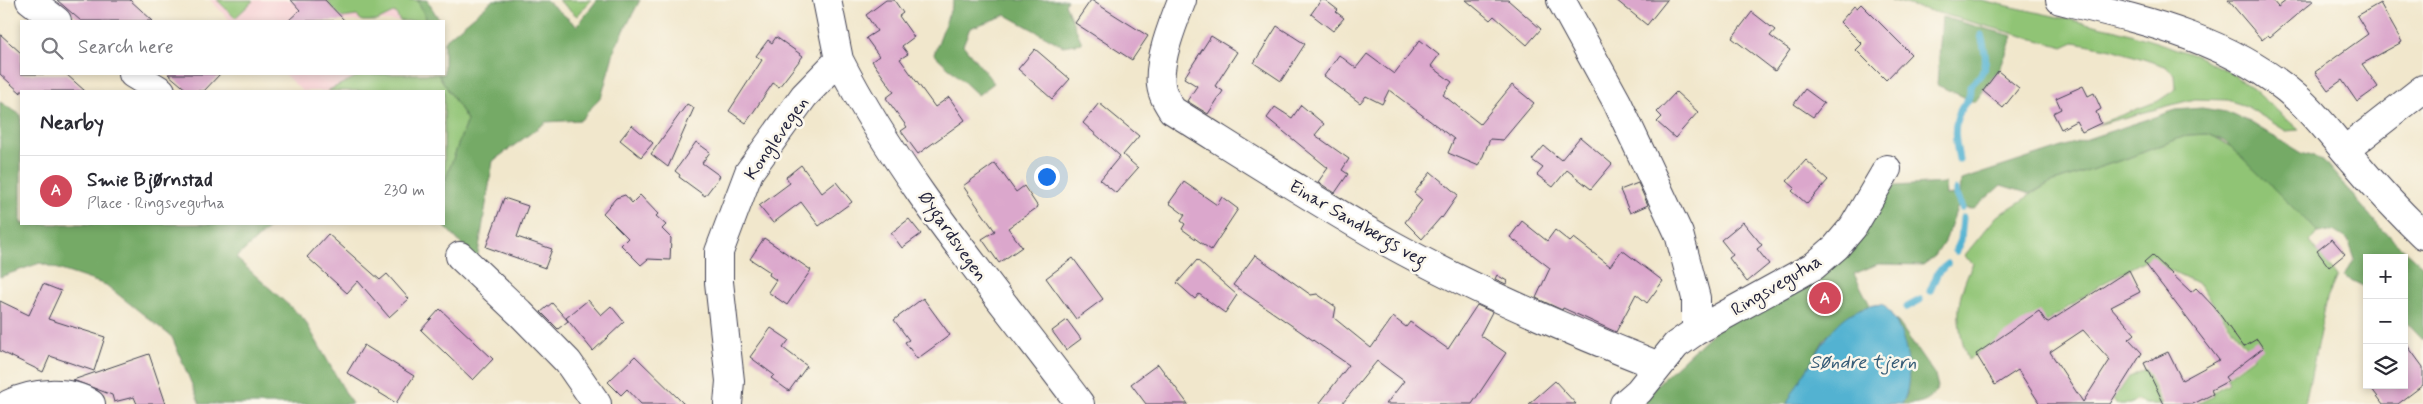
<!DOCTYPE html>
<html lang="en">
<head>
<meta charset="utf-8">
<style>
	body { margin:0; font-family:Mynerve,sans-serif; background:#f7f7f7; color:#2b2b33 }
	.controls { position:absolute; right:15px; bottom:15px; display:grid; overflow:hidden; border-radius:0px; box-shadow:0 2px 8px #0003 }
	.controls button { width:45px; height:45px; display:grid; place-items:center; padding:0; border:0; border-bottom:1px solid #e1e1e2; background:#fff; color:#2b2b33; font:25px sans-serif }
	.you { position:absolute; left:1046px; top:176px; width:18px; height:18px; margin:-12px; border:4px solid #fff; border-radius:50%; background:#1a73e8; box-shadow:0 0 0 8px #1a73e833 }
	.badge { display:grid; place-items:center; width:32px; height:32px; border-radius:50%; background:#d1495b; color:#fff; font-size:16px; font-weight:700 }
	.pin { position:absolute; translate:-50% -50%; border:2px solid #fff; box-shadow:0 1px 5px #0006 }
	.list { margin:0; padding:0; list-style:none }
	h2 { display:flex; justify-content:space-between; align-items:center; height:65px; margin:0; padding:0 20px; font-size:21px }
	h2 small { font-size:16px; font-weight:400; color:#7c7c81 }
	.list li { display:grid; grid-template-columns:32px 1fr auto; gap:15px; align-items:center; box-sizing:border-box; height:70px; padding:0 20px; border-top:1px solid #e1e1e2 }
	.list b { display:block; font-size:19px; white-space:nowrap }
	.list p { margin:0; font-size:16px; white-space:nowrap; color:#7c7c81 }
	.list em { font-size:16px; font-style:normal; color:#7c7c81 }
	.icon { flex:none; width:28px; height:28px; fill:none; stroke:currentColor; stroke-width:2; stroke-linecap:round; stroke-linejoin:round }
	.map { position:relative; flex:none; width:2423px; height:404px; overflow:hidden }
	.search { position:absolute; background:#fff; box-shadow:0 2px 8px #0003; left:20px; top:20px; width:425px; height:55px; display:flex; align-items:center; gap:12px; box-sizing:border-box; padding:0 18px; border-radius:0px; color:#7c7c81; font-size:19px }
	.panel { position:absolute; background:#fff; box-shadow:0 2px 8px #0003; left:20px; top:90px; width:425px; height:135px; border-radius:0px }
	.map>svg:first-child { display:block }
	.built { fill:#f7cfd4 }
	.green { fill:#90c475; stroke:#597358 }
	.forest { fill:#74aa66; stroke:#4b6650 }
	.water { fill:#53b2d1; stroke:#3a6a86 }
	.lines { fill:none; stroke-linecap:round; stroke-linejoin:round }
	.stream { stroke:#53b2d1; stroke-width:7 }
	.building { fill:#dba7cc; fill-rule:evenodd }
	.minor-casing { stroke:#414051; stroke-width:30 }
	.major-casing { stroke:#414051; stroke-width:30 }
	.minor { stroke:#fff; stroke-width:28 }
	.major { stroke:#fff; stroke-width:28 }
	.labels { text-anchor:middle; stroke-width:5; stroke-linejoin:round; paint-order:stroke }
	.street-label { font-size:18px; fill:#22223b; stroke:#fbf7ec }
	.water-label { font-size:19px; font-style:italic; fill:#365c77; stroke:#fbf7ec }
</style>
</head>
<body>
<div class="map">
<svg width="2423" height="404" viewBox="0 0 2423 404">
	<rect width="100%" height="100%" fill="#fbf7ec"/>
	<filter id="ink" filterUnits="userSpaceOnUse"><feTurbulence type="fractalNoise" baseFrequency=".02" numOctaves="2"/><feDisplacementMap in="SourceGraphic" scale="10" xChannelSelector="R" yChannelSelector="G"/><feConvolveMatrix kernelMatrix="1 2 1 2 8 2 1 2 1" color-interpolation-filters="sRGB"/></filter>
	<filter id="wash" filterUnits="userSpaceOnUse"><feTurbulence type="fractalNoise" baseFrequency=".0096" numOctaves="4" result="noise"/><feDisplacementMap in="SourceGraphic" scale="20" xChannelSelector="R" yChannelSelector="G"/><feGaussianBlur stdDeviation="1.12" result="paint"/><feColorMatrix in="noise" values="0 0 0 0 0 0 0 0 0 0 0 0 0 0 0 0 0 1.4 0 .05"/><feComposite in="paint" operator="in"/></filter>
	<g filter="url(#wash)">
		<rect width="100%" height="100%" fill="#f1e7cc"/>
		<path class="built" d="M210 0H427L440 21H231Z
			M284 74H376L332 91H302Z"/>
		<path class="green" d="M217 0H252L253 1 235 18Z
			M326 0H417L426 18 425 21H400L395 12 377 21H362L357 16 342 18 323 14 331 6Z
			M558 0H591L577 16Z
			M1891 0H1981L2117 30 2156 42 2197 56 2231 73 2253 89 2299 130 2286 131 2246 106 2227 100 2194 99 2093 126 2158 101 2176 89 2175 75 2165 66 2112 49 2074 42 2063 47Z
			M362 74H438L467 120 444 184V91H327Z
			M2208 134C2248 151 2287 200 2318 232L2310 242 2337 276 2327 298 2305 404H2197L2214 396 2213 392 2229 383 2227 377 2254 357 2197 283 2147 259 2102 284 2045 323 2003 337 1968 360C1955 320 1955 300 1973 263L1964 256 1997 216 2048 184 2128 158 2188 135Z
			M2145 369 2162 404H2144L2136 400 2130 404H2117L2103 386 2105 383 2119 392 2129 377Z"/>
		<path class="forest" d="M417 0H427L440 21H425L426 18Z
			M493 0H546L577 26 597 0H640L615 48 602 95 581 120 546 122 493 161 477 260 442 224 444 184 467 120 438 74H444V41Z
			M954 0H1067L1065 4 1082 43 1063 46 1006 15 970 28 963 45 994 83 978 95 934 54Z
			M1942 17 2013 36 2000 69 1975 102 1937 85Z
			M0 102 21 115V224H273L236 258 304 319 352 404H200L172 337 106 285 40 263 0 277Z
			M2202 108 2226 112 2250 122 2301 153 2323 160 2383 231 2423 266V340L2404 320V258H2367V288L2343 276 2355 259 2348 240 2333 231 2318 232 2225 141 2208 134 2188 135 2128 158 2048 184 2030 194 2001 185 1974 209 1957 208 1946 239 1935 256 1923 265 1878 264 1854 274 1870 305 1850 314 1825 338 1787 404H1636L1712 333 1895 186 1945 183 1946 196 1960 194 1961 180 2176 110Z
			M1896 319 1935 375 1938 387C1930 403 1918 404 1901 404L1907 394 1904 347Z"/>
		<path class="water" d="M1882 304C1905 322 1917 379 1902 404H1787C1793 390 1802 377 1811 363 1829 333 1843 307 1882 304Z"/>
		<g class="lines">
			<path class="stream" d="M1959 159C1956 144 1952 127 1960 111 1966 98 1970 103 1970 86 1990 69 1987 58 1981 35
				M1956 190V195L1962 208
				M1956 251 1961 240 1963 218
				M1930 291 1938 272 1948 264
				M1907 307 1920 300"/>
		</g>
		<g id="blocks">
			<path class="building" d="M57 0H130L153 21H81Z
				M291 0H325L345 21H288L300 10Z
				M886 0H894L903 13 899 16 914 37 902 46 908 54 900 59 935 107 949 97 965 120 918 154 901 131 907 127 886 98 894 92 872 61 879 56 866 38 877 31 866 15Z
				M1091 0 1148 36 1132 60 1075 23Z
				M1321 0H1325L1338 10 1336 12 1344 18 1333 31 1311 14Z
				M1466 0H1508L1541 29 1527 45 1494 16 1490 20Z
				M1616 0H1667L1647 25Z
				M2228 0H2272L2278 7 2287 0H2314L2270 37 2268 35 2262 40Z
				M2380 3 2402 42 2362 64 2378 87 2357 102 2342 80 2328 90 2315 72 2368 34 2357 16Z
				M1861 4 1911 54 1886 80 1856 50 1862 44 1840 22 1854 6 1857 8Z
				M1752 12 1775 30 1770 36 1790 50 1775 71 1732 38Z
				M1277 26 1305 44 1281 81 1254 63Z
				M0 34 21 53V74H66L85 91H21V93L0 74Z
				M1211 36 1237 52 1215 86 1223 91 1208 114 1187 101 1197 86 1184 78Z
				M776 37 803 56 779 87 773 83 746 123 729 111 762 60 756 56 768 40 772 43Z
				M1420 40 1439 55 1431 66 1452 82 1443 95 1480 124 1512 85 1534 103 1503 140 1490 139 1479 166 1448 153 1454 139 1389 90 1382 104 1366 96 1360 103 1324 76 1339 55 1356 68 1367 54 1394 74Z
				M1035 49 1070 79 1052 99 1018 69Z
				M1998 71 2019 88 2003 108 1983 91Z
				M168 74H220L204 91H188Z
				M2083 86 2088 96 2094 93 2101 109 2096 112 2101 123 2082 132 2076 121 2061 129 2053 113 2061 109 2056 98Z
				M1805 89 1824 103 1813 117 1794 104Z
				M1676 92 1698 112 1675 138 1657 122 1662 117 1657 112Z
				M1099 103 1139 136 1123 155 1138 168 1116 193 1100 180 1120 156 1083 123Z
				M687 104 694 108 668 167 651 154Z
				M1301 105 1324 124 1315 135 1349 159 1342 170 1348 174 1335 193 1318 182 1328 168 1267 118 1275 107 1292 118Z
				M632 125 653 143 641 157 620 140Z
				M1580 137 1612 164 1591 189 1567 170 1553 187 1537 175 1543 168 1532 160 1544 146 1561 160Z
				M696 142 710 152 702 163 720 176 705 196 679 177 680 175 675 171Z
				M1806 160 1828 180 1807 204 1792 191 1795 188 1787 181Z
				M995 163 1016 192 1024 186 1038 207 1008 228 1022 247 999 263 982 239 995 231 963 186Z
				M801 165 822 193 836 182 852 202 819 226 801 202 773 223 759 206 790 183 786 177Z
				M1431 172 1458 195 1442 218 1441 217 1422 239 1405 222 1422 200 1414 193Z
				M1184 182 1217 205 1222 197 1238 209 1211 250 1182 229 1185 224 1181 221 1185 215 1169 203Z
				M1638 183 1648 205 1630 213 1620 190Z
				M625 195 632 203 640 195 658 214 656 216 666 225 662 229 671 238 670 260 648 259 641 265 621 245 628 238 603 213 616 198Z
				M504 198 528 206 517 237 552 249 545 268 486 247Z
				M909 219 921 234 902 248 891 233Z
				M1522 221 1547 241 1555 230 1570 242 1574 238 1610 266 1622 250 1663 281 1647 303 1636 294 1616 332 1563 308 1562 310 1536 298 1550 268 1510 237Z
				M1743 222 1762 245 1757 249 1769 264 1747 282 1729 258 1733 255 1721 240Z
				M328 234 380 280 387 274 409 299 389 317 358 281 347 293 307 257Z
				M764 238 811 270 787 305 768 292 776 280 769 275 770 272 750 259Z
				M2332 239 2345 254 2329 267 2317 251Z
				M1255 255 1311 295 1317 294 1336 307 1334 318 1371 348 1393 317 1406 327 1410 322 1448 349 1477 305 1492 312 1480 335 1506 353 1472 404H1386L1404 381 1377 361 1342 404H1319L1349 365 1233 285Z
				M2152 255 2191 292 2196 288 2215 308 2243 347 2257 339 2263 348 2225 377 2228 381 2211 390 2213 394 2193 404H2164L2144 363 2168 352 2182 380 2219 360 2144 262Z
				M1073 258 1103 299 1076 319 1046 278Z
				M1197 260 1237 295 1225 313 1199 294 1195 299 1177 283Z
				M2129 270 2140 292 2111 307 2135 334 2129 339 2142 353 2110 404H2040L2018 370 1995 385 1976 354 2039 311 2047 323ZM2083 330 2110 360 2083 402 2050 352Z
				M1497 275 1507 281 1506 284 1495 279Z
				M43 284 61 291 48 319 105 337 94 371 50 356 43 372 0 351V301L29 315Z
				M1826 286 1837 299 1823 310 1812 297Z
				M923 298 950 335 917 359 905 342 909 340 894 320Z
				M588 300 601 315 611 306 624 322 593 351 566 318Z
				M552 303 568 321 558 329 541 312Z
				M440 309 493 359 473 380 421 330Z
				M1067 320 1081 339 1066 350 1052 331Z
				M771 328 789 340 783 348 807 366 789 391 771 378 774 375 750 357Z
				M2404 341 2423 367V385L2398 404H2383L2369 385H2404Z
				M364 345 414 376 396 403 347 373Z
				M149 354 166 404H137L134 397 114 402 112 395 73 380Z
				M635 356 684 404H641L627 389 621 395 608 382Z
				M1158 364 1188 404H1146L1131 384Z
				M1555 381 1576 404H1529Z"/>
		</g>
	</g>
	<g filter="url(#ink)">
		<use href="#blocks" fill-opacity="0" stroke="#414051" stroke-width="1"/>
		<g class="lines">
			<g class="minor-casing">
				<path id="minor" d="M30 0 57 21
					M1182 0C1173 23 1158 60 1161 85 1162 94 1167 102 1172 110 1244 155 1315 201 1389 243 1476 291 1567 330 1659 366
					M1561 0 1617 102 1679 234 1696 298V331
					M839 60C903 185 997 292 1080 404
					M133 74 161 91
					M2345 150 2423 89
					M460 256 520 313 568 362 597 404
					M9 404C32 392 69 389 91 404
					M728 404 730 381 719 282V252L749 172 804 96 839 60 827 0
					M1624 404 1639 391 1676 345 1696 331 1814 266 1836 247 1853 227 1887 169"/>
			</g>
			<g class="major-casing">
				<path id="major" d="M2060 0C2143 20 2231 39 2297 98 2318 116 2334 139 2353 160 2375 186 2398 211 2423 235"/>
			</g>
			<use href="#minor" class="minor"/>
			<use href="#major" class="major"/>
		</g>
	</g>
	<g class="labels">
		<g class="street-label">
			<text transform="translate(776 138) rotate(-55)" y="6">Konglevegen</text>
			<text transform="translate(1358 223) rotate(30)" y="6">Einar Sandbergs veg</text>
			<text transform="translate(953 236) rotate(55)" y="6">Øygardsvegen</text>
			<text transform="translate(1776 285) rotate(-31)" y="6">Ringsvegutua</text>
		</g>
		<g class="water-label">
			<text x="1863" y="368">Søndre tjern</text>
		</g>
	</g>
</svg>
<div class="controls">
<button>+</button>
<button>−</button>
<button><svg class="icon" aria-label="layers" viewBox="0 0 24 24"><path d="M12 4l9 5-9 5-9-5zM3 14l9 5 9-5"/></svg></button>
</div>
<div class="you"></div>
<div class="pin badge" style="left:1825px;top:298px">A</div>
<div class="search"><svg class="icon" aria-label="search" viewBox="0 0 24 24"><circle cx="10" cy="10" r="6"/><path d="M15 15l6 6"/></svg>Search here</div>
<section class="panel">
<h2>Nearby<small></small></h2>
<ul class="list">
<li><span class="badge">A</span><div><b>Smie Bjørnstad</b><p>Place · Ringsvegutua</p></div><em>230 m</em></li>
</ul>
</section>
</div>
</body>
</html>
